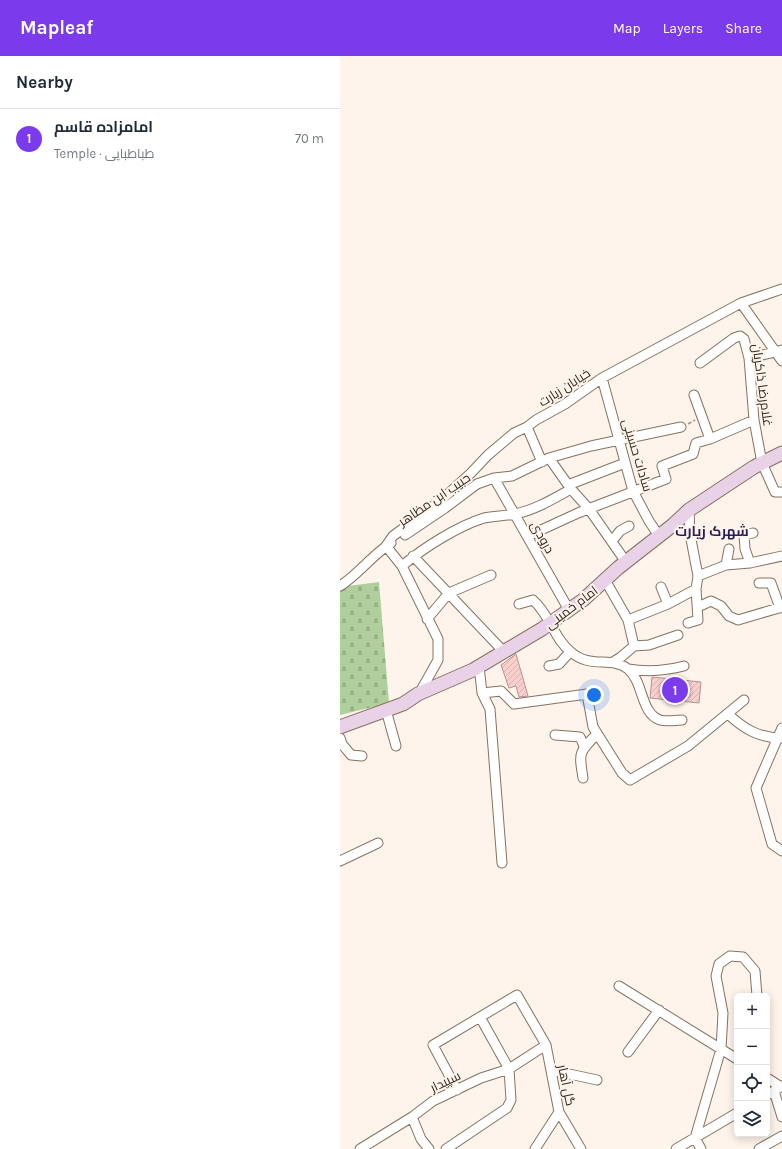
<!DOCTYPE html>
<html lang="en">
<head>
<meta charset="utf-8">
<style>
	body { margin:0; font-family:Karla,Cairo,sans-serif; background:#f2f2f3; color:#1f2937 }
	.controls { position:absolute; right:12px; bottom:12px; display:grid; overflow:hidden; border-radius:6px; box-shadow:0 2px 10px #0003 }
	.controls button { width:36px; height:36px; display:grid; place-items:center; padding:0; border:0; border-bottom:1px solid #e0e1e3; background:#fff; color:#1f2937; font:20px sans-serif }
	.you { position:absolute; left:254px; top:639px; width:14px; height:14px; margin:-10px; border:3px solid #fff; border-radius:50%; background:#1a73e8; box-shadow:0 0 0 6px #1a73e833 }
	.badge { display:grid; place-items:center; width:26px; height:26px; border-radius:50%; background:#7c3aed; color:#fff; font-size:13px; font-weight:700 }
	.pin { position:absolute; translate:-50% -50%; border:2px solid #fff; box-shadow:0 1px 4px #0006 }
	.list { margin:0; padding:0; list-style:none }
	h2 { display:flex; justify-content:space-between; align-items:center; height:52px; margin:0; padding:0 16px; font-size:17px }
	h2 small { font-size:13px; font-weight:400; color:#747a83 }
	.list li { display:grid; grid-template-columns:26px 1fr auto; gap:12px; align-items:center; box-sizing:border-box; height:60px; padding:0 16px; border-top:1px solid #e0e1e3 }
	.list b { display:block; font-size:15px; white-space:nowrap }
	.list p { margin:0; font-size:13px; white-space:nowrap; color:#747a83 }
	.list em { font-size:13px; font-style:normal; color:#747a83 }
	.icon { flex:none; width:22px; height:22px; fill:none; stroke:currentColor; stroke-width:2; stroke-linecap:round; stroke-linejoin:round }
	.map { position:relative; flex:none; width:442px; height:1093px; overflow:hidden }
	header { display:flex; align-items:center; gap:24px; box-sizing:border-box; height:56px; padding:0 20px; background:#7c3aed; color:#fff }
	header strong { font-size:19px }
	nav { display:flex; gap:22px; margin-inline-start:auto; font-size:14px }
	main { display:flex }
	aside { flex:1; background:#fff }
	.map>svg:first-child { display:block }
	.cemetery { fill:url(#cemetery-stones) }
	.building { fill:url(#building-hatch); stroke:#b49493 }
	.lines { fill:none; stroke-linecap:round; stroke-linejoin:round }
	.street-casing { stroke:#87725f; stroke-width:11 }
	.secondary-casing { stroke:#87725f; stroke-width:15 }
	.path { stroke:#a0978e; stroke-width:1.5; stroke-dasharray:4 2; stroke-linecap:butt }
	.street { stroke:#fff; stroke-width:9 }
	.secondary { stroke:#e9d1e8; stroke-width:13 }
	.labels { text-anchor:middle; stroke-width:4; stroke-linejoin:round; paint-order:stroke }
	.street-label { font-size:13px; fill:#312820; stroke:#fef4eb }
	.neighbourhood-label { font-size:14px; font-weight:bold; fill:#291e58; stroke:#fef4eb }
</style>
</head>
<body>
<header>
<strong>Mapleaf</strong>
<nav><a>Map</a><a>Layers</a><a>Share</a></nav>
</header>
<main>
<aside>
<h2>Nearby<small></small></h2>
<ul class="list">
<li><span class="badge">1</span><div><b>امامزاده قاسم</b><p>Temple · طباطبایی</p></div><em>70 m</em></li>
</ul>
</aside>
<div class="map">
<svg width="442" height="1093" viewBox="0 0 442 1093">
	<defs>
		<pattern id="cemetery-stones" width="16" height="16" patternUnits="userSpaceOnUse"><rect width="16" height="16" fill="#afd09d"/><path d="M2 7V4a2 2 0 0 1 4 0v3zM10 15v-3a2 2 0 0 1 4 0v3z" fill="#97b387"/></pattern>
		<pattern id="building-hatch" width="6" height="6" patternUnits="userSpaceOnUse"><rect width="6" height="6" fill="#facfce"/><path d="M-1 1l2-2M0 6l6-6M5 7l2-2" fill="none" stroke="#d7b2b1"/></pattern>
	</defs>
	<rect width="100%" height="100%" fill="#fef4eb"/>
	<path class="cemetery" d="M39 526 49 647 0 659V531Z"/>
	<path class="building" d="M176 598 188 640 179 641 176 630 169 632 161 609Z
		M312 621 361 626 359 647 310 642Z"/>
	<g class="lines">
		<g class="street-casing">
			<path id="street" d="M401 247 442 305
				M409 302 435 296 442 294
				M360 307 394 282 400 280 404 283 409 302 414 364 422 407 435 436H442
				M262 322 293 435 309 465 319 480
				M354 339 370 383
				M187 371 202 406
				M209 402 231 433 249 453 286 506
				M154 422 229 554
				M228 429 285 407
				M65 479 105 452 137 428 154 422 172 420 209 402 251 390 341 371
				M188 480 238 457 326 423 322 410 353 398 356 387 370 383 414 364
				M272 485 280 475 289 470
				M46 490 53 480 100 445 131 417 148 399 174 377 187 371 196 364 225 348 262 322 401 247 442 233
				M46 490 62 510 98 583V604L79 638
				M73 500 164 596
				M410 507 405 493 404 479 413 477
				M386 509 389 493
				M62 510C83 492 118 470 144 462 154 460 165 460 175 458 195 454 213 443 231 433
				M358 520 386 509 410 507 442 500
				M265 524 288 564 294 590 281 601 273 606
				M419 527H431L440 552
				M0 530C19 518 32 499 51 487
				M321 531 328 548
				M179 548 193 544C211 560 214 583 231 596 250 613 271 600 288 613 304 626 300 657 320 664 327 666 335 664 342 664
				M358 551 371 545 381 550 389 560 398 564 442 551
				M87 563 109 537 151 519
				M288 564 328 548 356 533
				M348 567 358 564 356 533 358 520 350 478 349 454
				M294 590 309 589 338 579
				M139 610 142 637 150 653 162 807
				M209 610 219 608 230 596
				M288 613C307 616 325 615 344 610
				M142 637 161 635 174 648 247 638 253 671 282 717 290 724 348 690 404 644
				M46 654 56 690
				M388 658C404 673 419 682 442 682
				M442 672 416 732 432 788 442 795
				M215 679 240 681 244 690
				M0 682 2 688 11 699 22 700
				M243 722C239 697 238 697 257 678
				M0 805 38 787
				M279 930 397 1003
				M288 996 319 954
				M211 1014 257 1024
				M427 1022 441 1031
				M117 1034 93 989 177 939 206 989 219 1056 241 1093
				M434 1035 442 1061
				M427 1039 442 1030
				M72 1061 81 1083 89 1093
				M20 1093 72 1061 93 1045 141 1022 169 1013 206 989
				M106 1093 167 1052 171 1044 169 1013 140 961
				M195 1093 219 1056
				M336 1093 397 1057
				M361 1093 355 1082 381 993 383 957 376 920 379 908 390 900 403 901 415 915 417 940
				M419 1093 442 1080"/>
		</g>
		<g class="secondary-casing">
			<path id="secondary" d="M0 671 63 648 78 638 133 614 202 573 243 544 278 512 333 469 349 454 414 411 442 397"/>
		</g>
		<path class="path" d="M348 368 355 364"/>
		<use href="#street" class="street"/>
		<use href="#secondary" class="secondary"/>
	</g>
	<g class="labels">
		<g class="street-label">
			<text transform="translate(423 329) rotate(82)" y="5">غلام‌رضا ذاکریان</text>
			<text transform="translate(224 331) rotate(-33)" y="5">خیابان زیارت</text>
			<text transform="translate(298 399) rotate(73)" y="5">سادات حسینی</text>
			<text transform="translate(94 443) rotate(-34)" y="5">حبیب ابن مظاهر</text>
			<text transform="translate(203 481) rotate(61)" y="5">درودی</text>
			<text transform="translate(231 551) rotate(-37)" y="5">امام خمینی</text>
			<text transform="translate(105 1025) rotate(-26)" y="5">سپیدار</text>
			<text transform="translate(227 1029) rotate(78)" y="5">گل آهار</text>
		</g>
		<g class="neighbourhood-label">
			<text x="372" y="480">شهرک زیارت</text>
		</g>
	</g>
</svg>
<div class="controls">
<button>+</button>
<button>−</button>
<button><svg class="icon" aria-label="locate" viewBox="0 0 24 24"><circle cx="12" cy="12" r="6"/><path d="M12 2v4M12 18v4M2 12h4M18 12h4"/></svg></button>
<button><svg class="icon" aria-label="layers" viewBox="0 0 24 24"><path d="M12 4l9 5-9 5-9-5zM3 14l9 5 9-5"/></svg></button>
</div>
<div class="you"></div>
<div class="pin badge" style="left:335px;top:634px">1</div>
</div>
</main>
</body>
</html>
